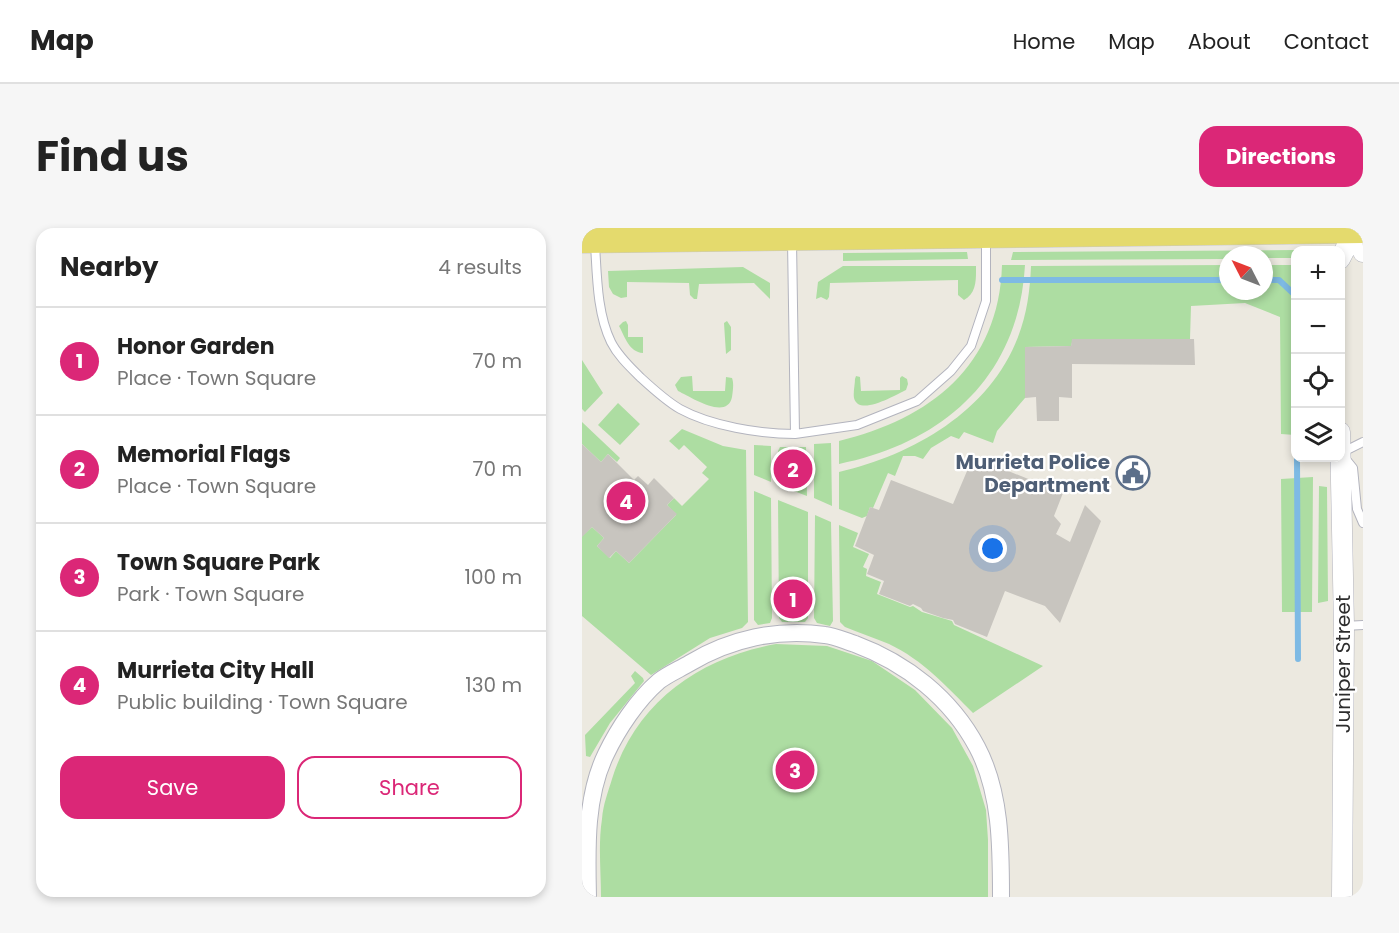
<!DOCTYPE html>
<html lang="en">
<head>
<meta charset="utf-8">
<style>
	body { margin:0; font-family:Poppins,sans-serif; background:#f6f6f6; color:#222 }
	.controls { position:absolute; right:18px; top:18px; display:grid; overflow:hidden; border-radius:12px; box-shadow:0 3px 9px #0003 }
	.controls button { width:54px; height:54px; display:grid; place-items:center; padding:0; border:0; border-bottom:2px solid #e0e0e0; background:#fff; color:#222; font:30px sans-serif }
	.compass { position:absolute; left:637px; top:18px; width:54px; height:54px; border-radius:50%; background:#fff; box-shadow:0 3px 9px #0003; rotate:312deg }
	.you { position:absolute; left:411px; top:321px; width:21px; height:21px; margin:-15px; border:4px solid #fff; border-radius:50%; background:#1a73e8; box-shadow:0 0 0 9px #1a73e833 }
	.badge { display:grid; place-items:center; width:39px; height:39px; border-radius:50%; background:#db2777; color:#fff; font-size:20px; font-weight:700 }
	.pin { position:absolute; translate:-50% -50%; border:3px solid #fff; box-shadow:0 2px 6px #0006 }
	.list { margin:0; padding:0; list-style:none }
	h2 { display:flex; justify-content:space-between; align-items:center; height:78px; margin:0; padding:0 24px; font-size:26px }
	h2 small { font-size:20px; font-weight:400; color:#767676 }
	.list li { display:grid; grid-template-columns:39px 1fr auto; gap:18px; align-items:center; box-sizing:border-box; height:108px; padding:0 24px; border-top:2px solid #e0e0e0 }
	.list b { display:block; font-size:22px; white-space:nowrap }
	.list p { margin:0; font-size:20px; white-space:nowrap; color:#767676 }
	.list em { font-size:20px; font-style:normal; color:#767676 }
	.actions { display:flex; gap:12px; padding:18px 24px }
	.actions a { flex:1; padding:14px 0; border:2px solid #db2777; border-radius:18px; text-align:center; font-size:21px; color:#db2777 }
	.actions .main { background:#db2777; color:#fff }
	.icon { flex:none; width:33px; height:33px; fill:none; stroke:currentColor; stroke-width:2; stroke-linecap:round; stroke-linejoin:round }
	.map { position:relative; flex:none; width:781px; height:669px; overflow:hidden; border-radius:18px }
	header { display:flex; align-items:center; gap:36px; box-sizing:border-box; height:84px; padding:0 30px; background:#fff; border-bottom:2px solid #e0e0e0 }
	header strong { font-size:28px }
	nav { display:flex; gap:33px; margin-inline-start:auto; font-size:21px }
	.intro { display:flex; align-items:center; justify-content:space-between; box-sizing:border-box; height:144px; padding:0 36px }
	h1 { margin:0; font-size:42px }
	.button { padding:15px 27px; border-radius:18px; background:#db2777; color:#fff; font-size:21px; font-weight:700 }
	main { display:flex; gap:36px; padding:0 36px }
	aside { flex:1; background:#fff; border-radius:18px; box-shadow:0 3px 9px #0003 }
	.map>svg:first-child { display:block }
	.green { fill:#addda2 }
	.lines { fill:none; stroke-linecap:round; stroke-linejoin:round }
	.stream { stroke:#7ebae4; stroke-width:6 }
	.building { fill:#c8c5bf }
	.service-casing { stroke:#b3b4be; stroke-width:10 }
	.minor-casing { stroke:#b3b4be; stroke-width:18 }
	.tertiary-casing { stroke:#b3b4be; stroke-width:21 }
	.primary-casing { stroke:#c8c8c8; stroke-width:27 }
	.service { stroke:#fff; stroke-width:8 }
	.minor { stroke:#fff; stroke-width:16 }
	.tertiary { stroke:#fff; stroke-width:20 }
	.primary { stroke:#e4da6d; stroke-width:26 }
	.labels { text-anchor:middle; stroke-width:4.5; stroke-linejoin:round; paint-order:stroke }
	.service-label { font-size:20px; font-weight:bold; fill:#4e5e75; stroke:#fff; text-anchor:end }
	.street-label { font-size:20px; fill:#2c2c2c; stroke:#fff }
</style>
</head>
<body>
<header>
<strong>Map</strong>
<nav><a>Home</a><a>Map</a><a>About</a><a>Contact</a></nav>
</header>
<div class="intro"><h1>Find us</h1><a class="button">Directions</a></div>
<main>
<aside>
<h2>Nearby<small>4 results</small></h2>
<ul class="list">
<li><span class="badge">1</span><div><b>Honor Garden</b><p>Place · Town Square</p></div><em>70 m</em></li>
<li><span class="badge">2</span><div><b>Memorial Flags</b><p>Place · Town Square</p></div><em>70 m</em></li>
<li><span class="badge">3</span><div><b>Town Square Park</b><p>Park · Town Square</p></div><em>100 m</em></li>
<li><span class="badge">4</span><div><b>Murrieta City Hall</b><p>Public building · Town Square</p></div><em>130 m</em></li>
</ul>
<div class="actions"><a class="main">Save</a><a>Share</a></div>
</aside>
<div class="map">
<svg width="781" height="669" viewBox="0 0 781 669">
	<rect width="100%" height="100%" fill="#ece9e0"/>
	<path class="green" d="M714 22 713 30H682V27H646V31L429 32 431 24Z
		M385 24 386 31 261 33V25Z
		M420 37H443C437 148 362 215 257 236V213C348 191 417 138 420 37Z
		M646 37V63H682V37H713V207L699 206 698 89 663 75 609 78 608 111H491L489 118 443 119V170L415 203 411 215 382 204 377 211 369 208 349 220 341 231 333 228H321L313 248 306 245 291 280 288 279 285 288 280 290 257 281V244C331 227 408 183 436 109 445 86 448 62 449 38Z
		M261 38H394C394 51 395 65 382 72L376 67V52L248 55 247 69 245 72 239 69 234 71 236 54Z
		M161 39 188 55V71L172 55 117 56 115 71H112L108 67 107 55 45 54V69L39 70 31 66 27 59 26 43Z
		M44 93 46 97V109H61V125C47 124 43 109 37 98L41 94Z
		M145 93 149 99V122L144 126 142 95Z
		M0 132 21 165 3 184 0 181Z
		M110 148 111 163H143L144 149 150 150C152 155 151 162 150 169 145 193 109 169 96 163L93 157 99 149Z
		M274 148 278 149 279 163 318 162V150L320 148 325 151 326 156 324 162C313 167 277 189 272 170 271 165 273 156 273 151Z
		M36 175 58 196 38 217 16 197Z
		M0 194 38 230 35 234 26 226 19 234 0 216Z
		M100 201 141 218 164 222 166 394 160 400 128 410 69 447 0 388V308L10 299 22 310 15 318 28 330 34 323 47 335 94 287 85 277 92 270 100 278 127 251 120 245 125 239 102 217 97 222 87 213Z
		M249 215 250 278 232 270V216Z
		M172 217 189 218V254L172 247Z
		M198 219H224L225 268 196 257V223Z
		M731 249 730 384H700L699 251Z
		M737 258 745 259 746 373 736 375Z
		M172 263 189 270 190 390 188 395 176 397 172 392Z
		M196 272 226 284V390L223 394H200L197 390Z
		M233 287 249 294 251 393 248 398 235 395 232 390Z
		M257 297 276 305 271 319 287 326 281 339 285 341 284 348 299 354 295 366 328 379 331 378 340 384 370 393 372 397 461 438 391 485C365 459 341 432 307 416 293 410 277 405 263 399L258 394Z
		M194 416 245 418 290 433 333 462 370 500 391 538 404 582 406 612V669H19C19 643 16 617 20 591 21 577 26 564 30 551 54 474 117 430 194 416Z
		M53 443 61 450 62 453 28 495 8 529 4 528 3 507 53 455 49 448Z"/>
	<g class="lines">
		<path class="stream" d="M420 52H646
			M682 52H697L714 68
			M715 230 716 431"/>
	</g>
	<path class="building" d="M490 111H612L613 137 490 136V170L477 169V193H455L454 169 443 170V119L489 118Z
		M0 216 19 234 26 226 52 252 56 248 66 257 72 250 92 270 85 277 95 286 47 335 34 323 27 330 15 318 22 310 10 299 0 309Z
		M388 236 407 242 409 236 481 265 472 288 479 296 474 306 488 314 503 277 519 293 478 395 463 378 423 363 405 409 373 396 371 392 361 390 341 383 339 380 331 376 328 378 297 366 302 353 285 346 292 327 273 318 288 279 297 282 309 252 371 276Z"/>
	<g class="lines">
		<g class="service-casing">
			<path id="service" d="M13 16C15 48 15 85 29 114 36 128 48 139 58 149 70 160 84 173 98 181 129 198 178 206 213 206L210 13
				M213 206 275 197 335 173 369 143 389 118 404 73V10
				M781 214 759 225 771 240 775 281 781 295
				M762 398 781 397"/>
		</g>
		<g class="minor-casing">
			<path id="minor" d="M6 669C5 622 3 569 24 526 36 501 55 472 77 453 86 446 98 441 108 435 148 411 196 400 243 407 253 408 263 413 273 416 324 435 369 470 395 519 419 564 419 619 419 669"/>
		</g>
		<g class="tertiary-casing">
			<path id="tertiary" d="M773 0 781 24
				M758 31 773 2
				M758 204 762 398 760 669"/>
		</g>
		<g class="primary-casing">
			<path id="primary" d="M0 12 781 2"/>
		</g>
		<use href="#service" class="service"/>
		<use href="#minor" class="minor"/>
		<use href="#tertiary" class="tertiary"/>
		<use href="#primary" class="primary"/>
	</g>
	<defs>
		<g id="civic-ring" transform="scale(1.725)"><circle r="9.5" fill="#fff" stroke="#5c6f8a" stroke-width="1.5"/><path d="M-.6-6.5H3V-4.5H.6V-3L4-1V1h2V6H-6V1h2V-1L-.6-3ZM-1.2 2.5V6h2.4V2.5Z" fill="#5c6f8a"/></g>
	</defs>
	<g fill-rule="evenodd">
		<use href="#civic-ring" x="551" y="245"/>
	</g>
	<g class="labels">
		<g class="service-label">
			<text x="528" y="241">Murrieta Police<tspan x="528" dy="23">Department</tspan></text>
		</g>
		<g class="street-label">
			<text transform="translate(761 436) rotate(-90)" y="7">Juniper Street</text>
		</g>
	</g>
</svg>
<div class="controls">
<button>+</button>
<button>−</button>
<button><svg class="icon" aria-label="locate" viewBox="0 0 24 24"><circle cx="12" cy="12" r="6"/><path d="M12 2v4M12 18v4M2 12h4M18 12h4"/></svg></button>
<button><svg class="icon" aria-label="layers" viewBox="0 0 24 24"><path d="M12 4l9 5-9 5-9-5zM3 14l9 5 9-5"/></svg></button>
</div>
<svg class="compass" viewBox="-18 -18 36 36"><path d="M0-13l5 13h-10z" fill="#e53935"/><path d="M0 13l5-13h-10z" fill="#767676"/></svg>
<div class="you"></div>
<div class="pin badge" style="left:211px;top:371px">1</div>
<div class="pin badge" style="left:211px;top:241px">2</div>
<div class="pin badge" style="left:213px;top:542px">3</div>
<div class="pin badge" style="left:44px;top:273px">4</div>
</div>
</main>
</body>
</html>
